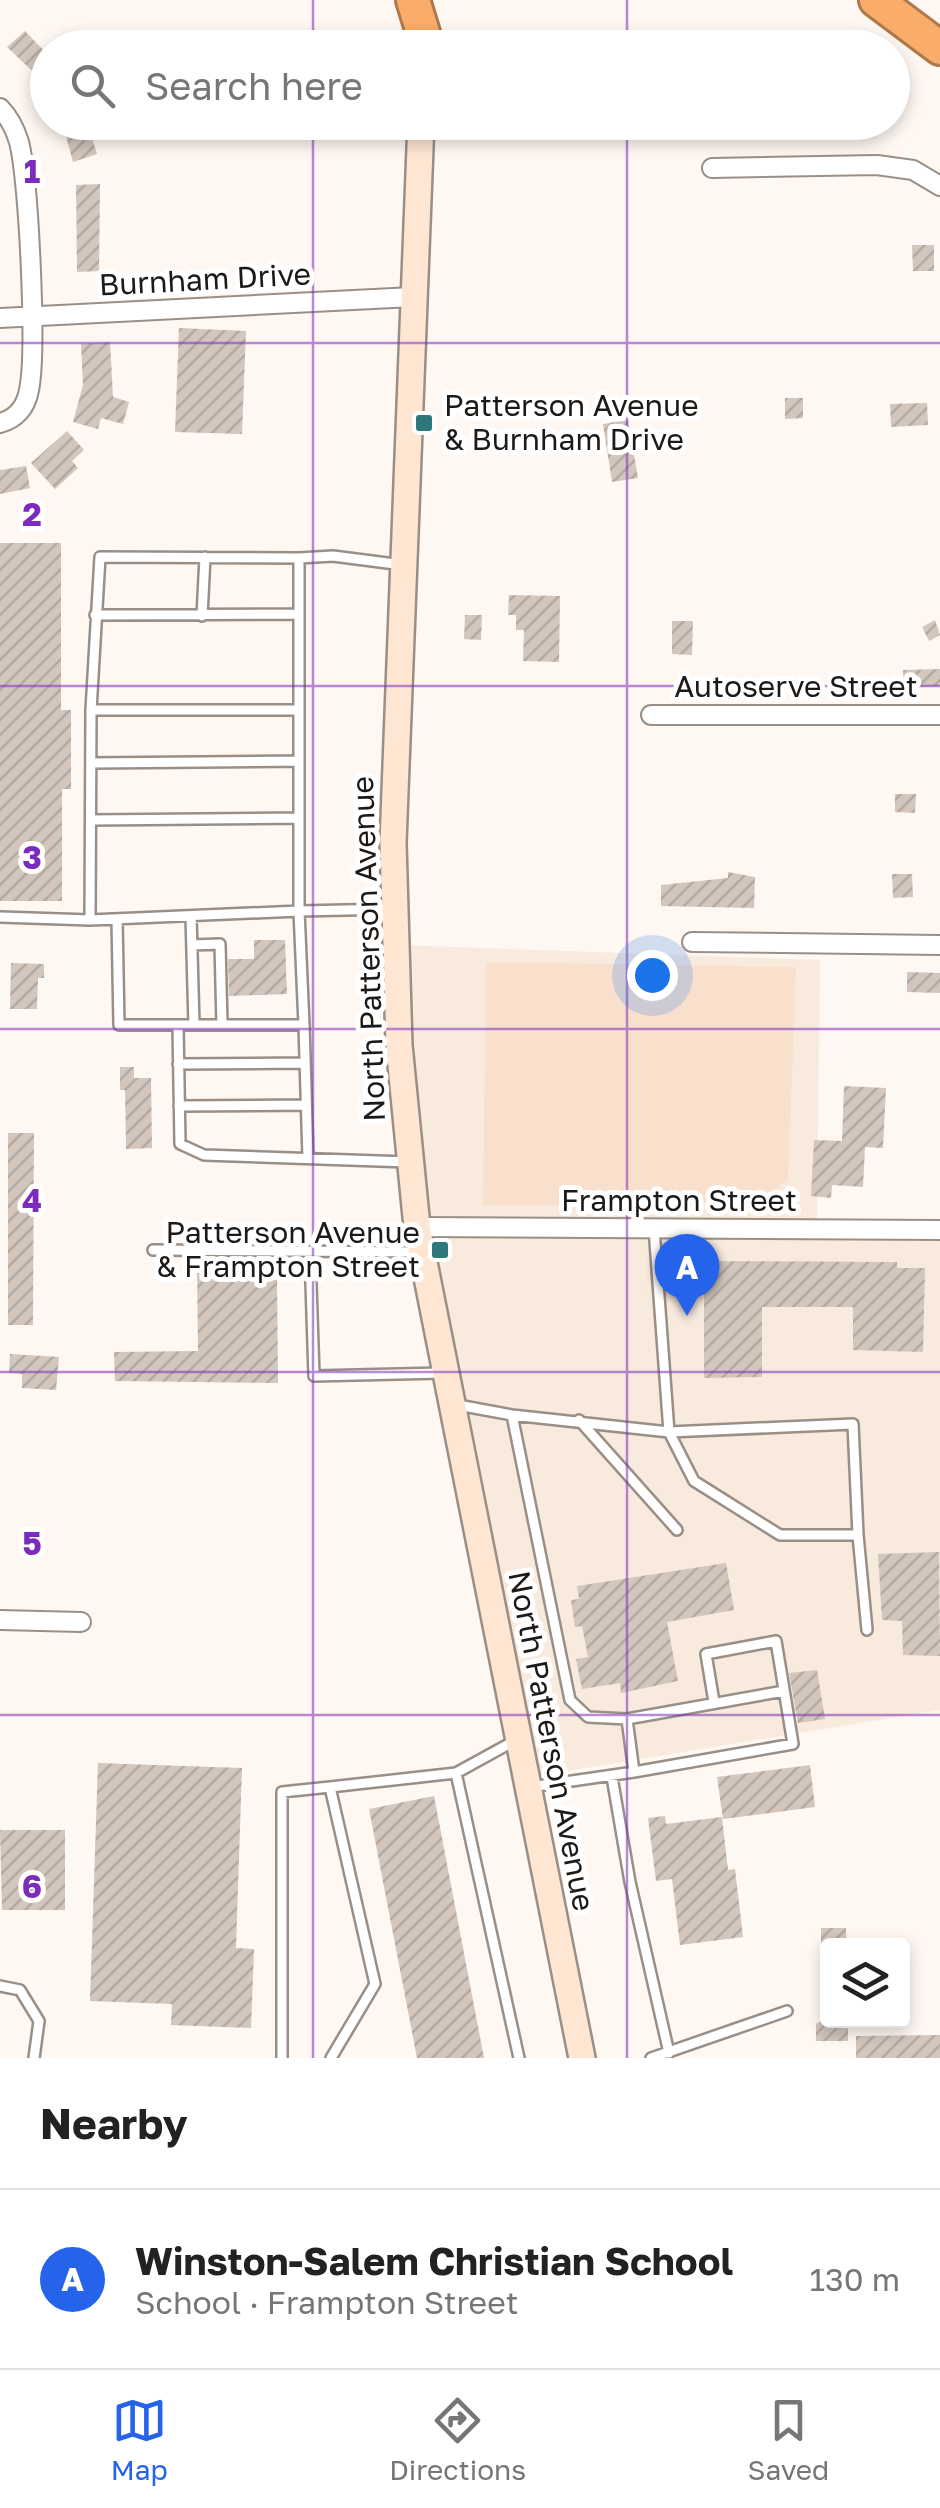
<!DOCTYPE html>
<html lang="en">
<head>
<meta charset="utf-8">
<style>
	body { margin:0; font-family:"Golos Text",sans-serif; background:#f6f6f6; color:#222 }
	.controls { position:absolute; right:30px; bottom:30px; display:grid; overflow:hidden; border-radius:10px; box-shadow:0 5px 15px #0003 }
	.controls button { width:90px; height:90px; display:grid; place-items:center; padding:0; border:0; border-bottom:2px solid #e0e0e0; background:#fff; color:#222; font:50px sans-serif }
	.you { position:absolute; left:652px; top:975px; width:35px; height:35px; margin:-25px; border:8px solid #fff; border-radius:50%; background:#1a73e8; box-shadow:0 0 0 15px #1a73e833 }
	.badge { display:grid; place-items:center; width:65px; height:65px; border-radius:50%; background:#2563eb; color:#fff; font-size:32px; font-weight:700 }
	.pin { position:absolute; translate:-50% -82px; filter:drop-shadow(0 2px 5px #0008) }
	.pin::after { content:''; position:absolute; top:52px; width:35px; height:30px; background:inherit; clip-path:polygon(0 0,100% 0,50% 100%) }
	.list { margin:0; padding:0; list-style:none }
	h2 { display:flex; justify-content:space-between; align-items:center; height:130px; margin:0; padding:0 40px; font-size:42px }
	h2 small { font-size:32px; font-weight:400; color:#767676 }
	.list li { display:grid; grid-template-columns:65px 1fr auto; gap:30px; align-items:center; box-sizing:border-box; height:180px; padding:0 40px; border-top:2px solid #e0e0e0 }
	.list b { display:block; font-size:38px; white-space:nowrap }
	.list p { margin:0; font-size:32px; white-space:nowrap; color:#767676 }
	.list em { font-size:32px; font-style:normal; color:#767676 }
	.icon { flex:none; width:55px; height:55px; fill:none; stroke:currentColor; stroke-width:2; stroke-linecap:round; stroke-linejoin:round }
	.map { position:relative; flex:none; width:940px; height:2058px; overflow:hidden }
	.search { position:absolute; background:#fff; box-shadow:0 5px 15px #0003; left:30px; right:30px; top:30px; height:110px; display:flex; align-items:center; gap:25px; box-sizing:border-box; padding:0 35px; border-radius:55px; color:#767676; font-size:38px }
	.sheet { height:310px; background:#fff }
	nav { display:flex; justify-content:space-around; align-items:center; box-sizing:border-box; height:140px; border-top:2px solid #e0e0e0; background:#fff; font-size:28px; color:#767676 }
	nav a { display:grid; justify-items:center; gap:5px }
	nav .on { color:#2563eb }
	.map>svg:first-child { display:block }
	.built { fill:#f9eade }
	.pitch { fill:#f9e0cd }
	.building { fill:url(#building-hatch) }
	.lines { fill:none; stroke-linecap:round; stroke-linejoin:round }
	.service-casing { stroke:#9a8f86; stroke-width:14 }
	.minor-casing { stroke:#9a8f86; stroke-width:22 }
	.secondary-casing { stroke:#9a8f86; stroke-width:30 }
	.motorway-casing { stroke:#ad794d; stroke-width:38 }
	.service { stroke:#fff; stroke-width:9 }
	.minor { stroke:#fff; stroke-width:18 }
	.secondary { stroke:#fee6d3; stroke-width:25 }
	.motorway { stroke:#faad6b; stroke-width:32 }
	.grid { fill:none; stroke:#7b2cbf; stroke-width:2.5; stroke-opacity:0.55 }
	.poi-dot { fill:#2e777d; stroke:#fff; stroke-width:4 }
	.labels { text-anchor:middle; stroke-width:10; stroke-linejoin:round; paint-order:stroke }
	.street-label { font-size:30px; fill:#1d1916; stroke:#fff }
	.poi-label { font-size:30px; fill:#1d1916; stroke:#fff; text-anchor:start }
	.grid-label { font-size:32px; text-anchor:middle; font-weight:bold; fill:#7b2cbf; stroke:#fff; stroke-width:10; stroke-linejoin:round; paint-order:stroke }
</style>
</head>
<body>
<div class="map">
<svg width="940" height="2058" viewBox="0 0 940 2058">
	<defs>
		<pattern id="building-hatch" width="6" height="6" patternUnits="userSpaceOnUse" patternTransform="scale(2.5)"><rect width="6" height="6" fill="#d2c6bd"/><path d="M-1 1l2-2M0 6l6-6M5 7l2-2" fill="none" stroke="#b4aaa2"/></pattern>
	</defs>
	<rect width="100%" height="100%" fill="#fff7f1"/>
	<path class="built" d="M396 945 820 960 817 1229 940 1230V1710L525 1778 450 1403Z"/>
	<path class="pitch" d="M486 962 796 967 788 1179 758 1204 483 1206Z"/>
	<path class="building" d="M25 31 48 55V86L7 47Z
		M87 122 97 154 73 162 64 129Z
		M100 184 99 271 77 272 76 185Z
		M912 245H934V271H913Z
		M179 328 246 331 242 434 175 432Z
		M110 342 113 397 129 402 123 424 101 418 98 429 73 422 83 385 81 344Z
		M785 398H803V418L785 419Z
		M927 403 928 425 891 427 890 404Z
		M628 420 638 478 612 482 603 424Z
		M67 431 84 450 72 461 78 468 55 489 31 463Z
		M26 466 30 488 0 494V470Z
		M0 543H61V710H71V789H62V901H0Z
		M509 595 560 596 559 662 523 661 524 630H516V615H508Z
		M465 615H482L481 640 464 639Z
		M935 620 940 635 929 641 922 627Z
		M672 621H693L692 655 672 654Z
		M940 669V686L904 687 903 670Z
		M895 794H916L915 813 895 812Z
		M728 872 755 877 754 908 661 906V885L728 878Z
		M892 874H912L913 897 893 898Z
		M254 940H285L287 994 229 996 228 959H254Z
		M11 963 44 964V978H38L37 1009H10Z
		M907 972 940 973V993L907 992Z
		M120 1067H134V1078H151L152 1148 126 1149 125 1090H120Z
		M844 1086 886 1088 883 1148 865 1147 863 1187 832 1185 831 1198 811 1196 814 1140 842 1141Z
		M8 1133H34L33 1325H8Z
		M197 1261H237V1281L277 1280 278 1383 115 1381 114 1352 198 1351Z
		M704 1261 897 1262V1268H925L923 1352 853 1350V1307H762V1377L704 1378Z
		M10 1354 59 1357 56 1390 22 1388V1374L9 1373Z
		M939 1552 940 1656 903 1655 902 1621 882 1620 878 1554Z
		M726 1563 734 1610 667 1622 678 1681 621 1693 620 1683 582 1689 576 1659 588 1657 582 1626 575 1627 571 1600 579 1599 577 1586Z
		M817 1670 825 1719 798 1723 789 1673Z
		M98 1763 242 1768 236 1948 254 1949 251 2028 171 2025 172 2004 90 2001Z
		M810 1765 815 1807 723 1819 717 1777Z
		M434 1796 484 2058H417L369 1809Z
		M665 1816 666 1824 722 1817 728 1870 735 1869 743 1937 680 1945 672 1879 656 1881 648 1818Z
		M0 1830H65V1910H2Z
		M821 1928H846L847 1946H821Z
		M822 2020H848V2041H816V2024Z
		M940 2035V2058H856V2036Z"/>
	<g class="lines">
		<g class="service-casing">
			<path id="service" d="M95 615 297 614
				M202 616 205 557
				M91 710H298
				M91 763 298 761
				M92 820 298 818
				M393 909 299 911 304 1025H178L180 1144 204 1155 408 1162
				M191 916 194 1025
				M0 917 90 920 299 911V558L333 556 403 565
				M117 919 119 1025H178
				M90 920 91 710 100 557 299 558
				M192 945 220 944 222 1025
				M304 1025 308 1158
				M178 1064 305 1063
				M179 1106 306 1105
				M153 1250 419 1252
				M310 1253 314 1376 441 1373
				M458 1405 512 1415 669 1432 654 1228
				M512 1415 570 1700 588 1717 627 1719 784 1691
				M579 1420 677 1530
				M853 1424 858 1535H780L694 1481 669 1432Z
				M858 1535 867 1630
				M627 1719 634 1772 793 1744 776 1641 706 1654 714 1702
				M456 1773 519 2058
				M612 1777 630 1882 669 2053
				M530 1787 634 1772
				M0 1986 20 1990 39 2021 34 2058
				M282 2058V1792L330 1787
				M331 2058 375 1984 330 1787 456 1773 516 1740
				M651 2058 787 2011"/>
		</g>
		<g class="minor-casing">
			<path id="minor" d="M0 108C9 117 15 129 19 142 29 180 37 352 29 390 26 407 16 419 0 423
				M712 168 877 165 913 170 940 186
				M0 318 413 297
				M651 715H940
				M692 942 940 945
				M417 1227 940 1230
				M0 1620 81 1622"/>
		</g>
		<g class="secondary-casing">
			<path id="secondary" d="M421 122 393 843 399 1045 417 1227 582 2058"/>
		</g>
		<g class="motorway-casing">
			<path id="motorway" d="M413 0 424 36
				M876 0 940 48"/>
		</g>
		<use href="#service" class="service"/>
		<use href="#minor" class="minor"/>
		<use href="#secondary" class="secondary"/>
		<use href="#motorway" class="motorway"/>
	</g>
	<path class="grid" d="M313 0V48M627 0V48M313 122V2058M627 122V2058M0 343H940M0 686H940M0 1029H940M0 1372H940M0 1715H940"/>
	<g class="poi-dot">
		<rect x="414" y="413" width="20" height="20" rx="5"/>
		<rect x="430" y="1240" width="20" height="20" rx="5"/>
	</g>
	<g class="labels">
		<g class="street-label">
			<text transform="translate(205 280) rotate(-3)" y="10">Burnham Drive</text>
			<text x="796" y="697">Autoserve Street</text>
			<text transform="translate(369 949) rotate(-92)" y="10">North Patterson Avenue</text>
			<text x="679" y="1211">Frampton Street</text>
			<text transform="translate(551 1741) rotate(79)" y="10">North Patterson Avenue</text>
		</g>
		<g class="poi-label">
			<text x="444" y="416">Patterson Avenue<tspan x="444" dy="34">&amp; Burnham Drive</tspan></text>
			<text x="420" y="1243" text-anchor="end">Patterson Avenue<tspan x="420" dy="34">&amp; Frampton Street</tspan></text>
		</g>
	</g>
	<g class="grid-label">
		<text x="32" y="183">1</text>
		<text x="32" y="526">2</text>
		<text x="32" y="869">3</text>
		<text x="32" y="1212">4</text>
		<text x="32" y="1555">5</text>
		<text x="32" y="1898">6</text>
	</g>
</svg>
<div class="controls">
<button><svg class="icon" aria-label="layers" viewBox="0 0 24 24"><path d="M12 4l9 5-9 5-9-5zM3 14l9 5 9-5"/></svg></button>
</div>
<div class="you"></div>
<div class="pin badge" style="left:687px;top:1316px">A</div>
<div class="search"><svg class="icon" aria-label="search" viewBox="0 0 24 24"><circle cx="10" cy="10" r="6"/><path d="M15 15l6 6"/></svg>Search here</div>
</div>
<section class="sheet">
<h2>Nearby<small></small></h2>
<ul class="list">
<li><span class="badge">A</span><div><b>Winston-Salem Christian School</b><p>School · Frampton Street</p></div><em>130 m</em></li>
</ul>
</section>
<nav>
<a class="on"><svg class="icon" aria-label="map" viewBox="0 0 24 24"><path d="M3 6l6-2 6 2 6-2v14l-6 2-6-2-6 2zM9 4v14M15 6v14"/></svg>Map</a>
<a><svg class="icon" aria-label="directions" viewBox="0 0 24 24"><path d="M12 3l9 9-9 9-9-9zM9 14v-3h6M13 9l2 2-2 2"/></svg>Directions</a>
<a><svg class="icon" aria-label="saved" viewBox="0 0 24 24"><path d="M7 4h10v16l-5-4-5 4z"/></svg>Saved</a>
</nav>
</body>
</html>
